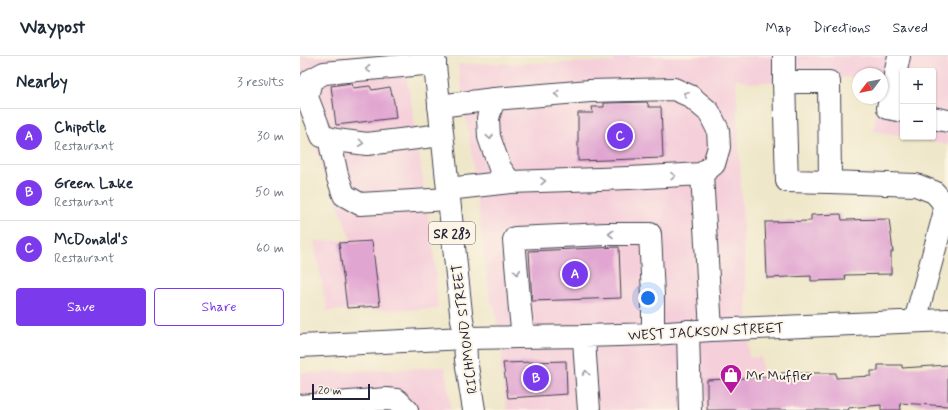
<!DOCTYPE html>
<html lang="en">
<head>
<meta charset="utf-8">
<style>
	body { margin:0; font-family:Mynerve,sans-serif; background:#f2f2f3; color:#1f2937 }
	.controls { position:absolute; right:12px; top:12px; display:grid; overflow:hidden; border-radius:4px; box-shadow:0 1px 3px #0004 }
	.controls button { width:36px; height:36px; display:grid; place-items:center; padding:0; border:0; border-bottom:1px solid #e0e1e3; background:#fff; color:#1f2937; font:20px sans-serif }
	.compass { position:absolute; left:552px; top:12px; width:36px; height:36px; border-radius:50%; background:#fff; box-shadow:0 1px 3px #0004; rotate:238deg }
	.scale { position:absolute; left:12px; bottom:10px; width:58px; box-sizing:border-box; padding-left:4px; border:2px solid #22223b; border-top:0; font-size:11px; line-height:14px; white-space:nowrap; color:#22223b; -webkit-text-stroke:3px #fcf5e5; paint-order:stroke }
	.you { position:absolute; left:348px; top:242px; width:14px; height:14px; margin:-10px; border:3px solid #fff; border-radius:50%; background:#1a73e8; box-shadow:0 0 0 6px #1a73e833 }
	.badge { display:grid; place-items:center; width:26px; height:26px; border-radius:50%; background:#7c3aed; color:#fff; font-size:13px; font-weight:700 }
	.pin { position:absolute; translate:-50% -50%; border:2px solid #fff; box-shadow:0 1px 4px #0006 }
	.list { margin:0; padding:0; list-style:none }
	h2 { display:flex; justify-content:space-between; align-items:center; height:52px; margin:0; padding:0 16px; font-size:17px }
	h2 small { font-size:13px; font-weight:400; color:#747a83 }
	.list li { display:grid; grid-template-columns:26px 1fr auto; gap:12px; align-items:center; box-sizing:border-box; height:56px; padding:0 16px; border-top:1px solid #e0e1e3 }
	.list b { display:block; font-size:15px; white-space:nowrap }
	.list p { margin:0; font-size:13px; white-space:nowrap; color:#747a83 }
	.list em { font-size:13px; font-style:normal; color:#747a83 }
	.actions { display:flex; gap:8px; padding:12px 16px }
	.actions a { flex:1; padding:9px 0; border:1px solid #7c3aed; border-radius:4px; text-align:center; font-size:14px; color:#7c3aed }
	.actions .main { background:#7c3aed; color:#fff }
	.map { position:relative; flex:none; width:648px; height:354px; overflow:hidden }
	header { display:flex; align-items:center; gap:24px; box-sizing:border-box; height:56px; padding:0 20px; background:#fff; border-bottom:1px solid #e0e1e3 }
	header strong { font-size:19px }
	nav { display:flex; gap:22px; margin-inline-start:auto; font-size:14px }
	main { display:flex }
	aside { flex:1; background:#fff }
	.map>svg:first-child { display:block }
	.built { fill:#f5cfda }
	.building { fill:#e1a5d1 }
	.lines { fill:none; stroke-linecap:round; stroke-linejoin:round }
	.minor-casing { stroke:#414050; stroke-width:24 }
	.major-casing { stroke:#414050; stroke-width:24 }
	.minor { stroke:#fff; stroke-width:22 }
	.major { stroke:#fff; stroke-width:22 }
	.oneway { stroke:#9c9ca7 }
	.labels { text-anchor:middle; stroke-width:4; stroke-linejoin:round; paint-order:stroke }
	.shield { fill:#fcf5e5; stroke:#63616e; stroke-width:1 }
	.shield-label { font-size:13px; font-weight:bold; fill:#22223b }
	.street-label { font-size:14px; fill:#22223b; stroke:#fcf5e5 }
	.poi-label { font-size:14px; fill:#22223b; stroke:#fcf5e5; text-anchor:start }
</style>
</head>
<body>
<header>
<strong>Waypost</strong>
<nav><a>Map</a><a>Directions</a><a>Saved</a></nav>
</header>
<main>
<aside>
<h2>Nearby<small>3 results</small></h2>
<ul class="list">
<li><span class="badge">A</span><div><b>Chipotle</b><p>Restaurant</p></div><em>30 m</em></li>
<li><span class="badge">B</span><div><b>Green Lake</b><p>Restaurant</p></div><em>50 m</em></li>
<li><span class="badge">C</span><div><b>McDonald's</b><p>Restaurant</p></div><em>60 m</em></li>
</ul>
<div class="actions"><a class="main">Save</a><a>Share</a></div>
</aside>
<div class="map">
<svg width="648" height="354" viewBox="0 0 648 354">
	<rect width="100%" height="100%" fill="#fcf5e5"/>
	<filter id="ink" filterUnits="userSpaceOnUse"><feTurbulence type="fractalNoise" baseFrequency=".025" numOctaves="2"/><feDisplacementMap in="SourceGraphic" scale="8" xChannelSelector="R" yChannelSelector="G"/><feConvolveMatrix kernelMatrix="1 2 1 2 8 2 1 2 1" color-interpolation-filters="sRGB"/></filter>
	<filter id="wash" filterUnits="userSpaceOnUse"><feTurbulence type="fractalNoise" baseFrequency=".012" numOctaves="4" result="noise"/><feDisplacementMap in="SourceGraphic" scale="16" xChannelSelector="R" yChannelSelector="G"/><feGaussianBlur stdDeviation="0.9" result="paint"/><feColorMatrix in="noise" values="0 0 0 0 0 0 0 0 0 0 0 0 0 0 0 0 0 1.4 0 .05"/><feComposite in="paint" operator="in"/></filter>
	<g filter="url(#wash)">
		<rect width="100%" height="100%" fill="#efe7c9"/>
		<path class="built" d="M0 0H104L134 197 138 253 27 255 14 185 51 184 0 50Z
			M314 0H648V89L608 81H633V15H603V80L574 75 577 42H582V18H558V21L450 27 436 22 449 302 461 301 465 354H207L200 310 202 304 195 252 190 244 170 89 158 8 314 6Z
			M145 311 151 354H0V317Z"/>
		<g id="blocks">
			<path class="building" d="M52 27 53 32 70 30 72 34 90 31 94 46 96 62 36 69 31 30Z
				M347 46 349 51H361L363 102 278 105V57H293L292 51H304V47Z
				M541 158 542 164 589 163 593 196H591V218L545 219 546 224 511 225V220L467 222 465 166 511 165V159Z
				M72 185 80 250 47 252 39 187Z
				M319 191 321 242 232 245 229 195Z
				M266 305 267 338 208 342 203 307Z
				M578 309H602V312L648 309V350L600 347 601 354H581V349L548 352 549 354H407V324L481 320V317H536V322L571 320V315H578Z"/>
		</g>
	</g>
	<g filter="url(#ink)">
		<use href="#blocks" fill-opacity="0" stroke="#414050" stroke-width="1"/>
		<g class="lines">
			<g class="minor-casing">
				<path id="minor" d="M484 0V26H529L530 126 616 129 634 136 643 146 644 159 615 265
					M599 0 588 52 603 55
					M135 7 24 17 11 24 7 41 22 80 36 84 67 88 142 79
					M484 26 487 125 530 126
					M194 43 188 62 189 81 200 112 210 126
					M139 50 194 43 290 35 374 33 390 40 409 56 418 74 419 91 414 108 402 118 329 122 210 126 148 133
					M633 62 648 65
					M29 82 37 119 44 139 60 148 149 143
					M402 118 411 274
					M388 275 390 354
					M284 280 285 300 289 354
					M223 281 220 254 214 184 215 182 306 178H350L353 239V278
					M0 290 165 282 284 280 353 278 411 274 648 264
					M0 350 86 343 97 344 107 354"/>
			</g>
			<g class="major-casing">
				<path id="major" d="M134 0 161 257 165 282 166 304 174 354"/>
			</g>
			<use href="#minor" class="minor"/>
			<use href="#major" class="major"/>
		</g>
		<defs><path id="oneway-chevron" d="M-2-3.5L2.5 0L-2 3.5" fill="none" stroke-width="1.6" stroke-linecap="round" stroke-linejoin="round"/></defs>
		<g class="oneway">
			<use href="#oneway-chevron" transform="translate(68 13) rotate(175)"/>
			<use href="#oneway-chevron" transform="translate(257 38) rotate(175)"/>
			<use href="#oneway-chevron" transform="translate(386 38) rotate(-153)"/>
			<use href="#oneway-chevron" transform="translate(190 81) rotate(79)"/>
			<use href="#oneway-chevron" transform="translate(61 87) rotate(7)"/>
			<use href="#oneway-chevron" transform="translate(373 120) rotate(-3)"/>
			<use href="#oneway-chevron" transform="translate(243 125) rotate(-3)"/>
			<use href="#oneway-chevron" transform="translate(311 178) rotate(180)"/>
			<use href="#oneway-chevron" transform="translate(217 216) rotate(85)"/>
			<use href="#oneway-chevron" transform="translate(286 317) rotate(-94)"/>
		</g>
	</g>
	<defs>
		<g id="shop-pin" transform="scale(1.15)"><path d="M0 17L-7.5 6A9.5 9.5 0 1 1 7.5 6Z" fill="#b5179e" stroke="#fcf5e5"/><path d="M-5-2.5h2.3a2.7 3.5 0 0 1 5.4 0H5L5.5 6h-11ZM-1.5-2.5h3a1.5 2.3 0 0 0-3 0Z" fill="#fff"/></g>
	</defs>
	<g fill-rule="evenodd">
		<use href="#shop-pin" x="431" y="319"/>
	</g>
	<g class="labels">
		<rect class="shield" x="129" y="166" width="46" height="22" rx="3"/>
		<g class="shield-label">
			<text x="152" y="182">SR 283</text>
		</g>
		<g class="street-label">
			<text transform="translate(164 273) rotate(-97)" y="5">RICHMOND STREET</text>
			<text transform="translate(406 275) rotate(-3)" y="5">WEST JACKSON STREET</text>
		</g>
		<g class="poi-label">
			<text x="446" y="324">Mr Muffler</text>
		</g>
	</g>
</svg>
<div class="controls">
<button>+</button>
<button>−</button>
</div>
<svg class="compass" viewBox="-18 -18 36 36"><path d="M0-13l5 13h-10z" fill="#e53935"/><path d="M0 13l5-13h-10z" fill="#747a83"/></svg>
<div class="scale">20 m</div>
<div class="you"></div>
<div class="pin badge" style="left:275px;top:218px">A</div>
<div class="pin badge" style="left:236px;top:322px">B</div>
<div class="pin badge" style="left:320px;top:80px">C</div>
</div>
</main>
</body>
</html>
